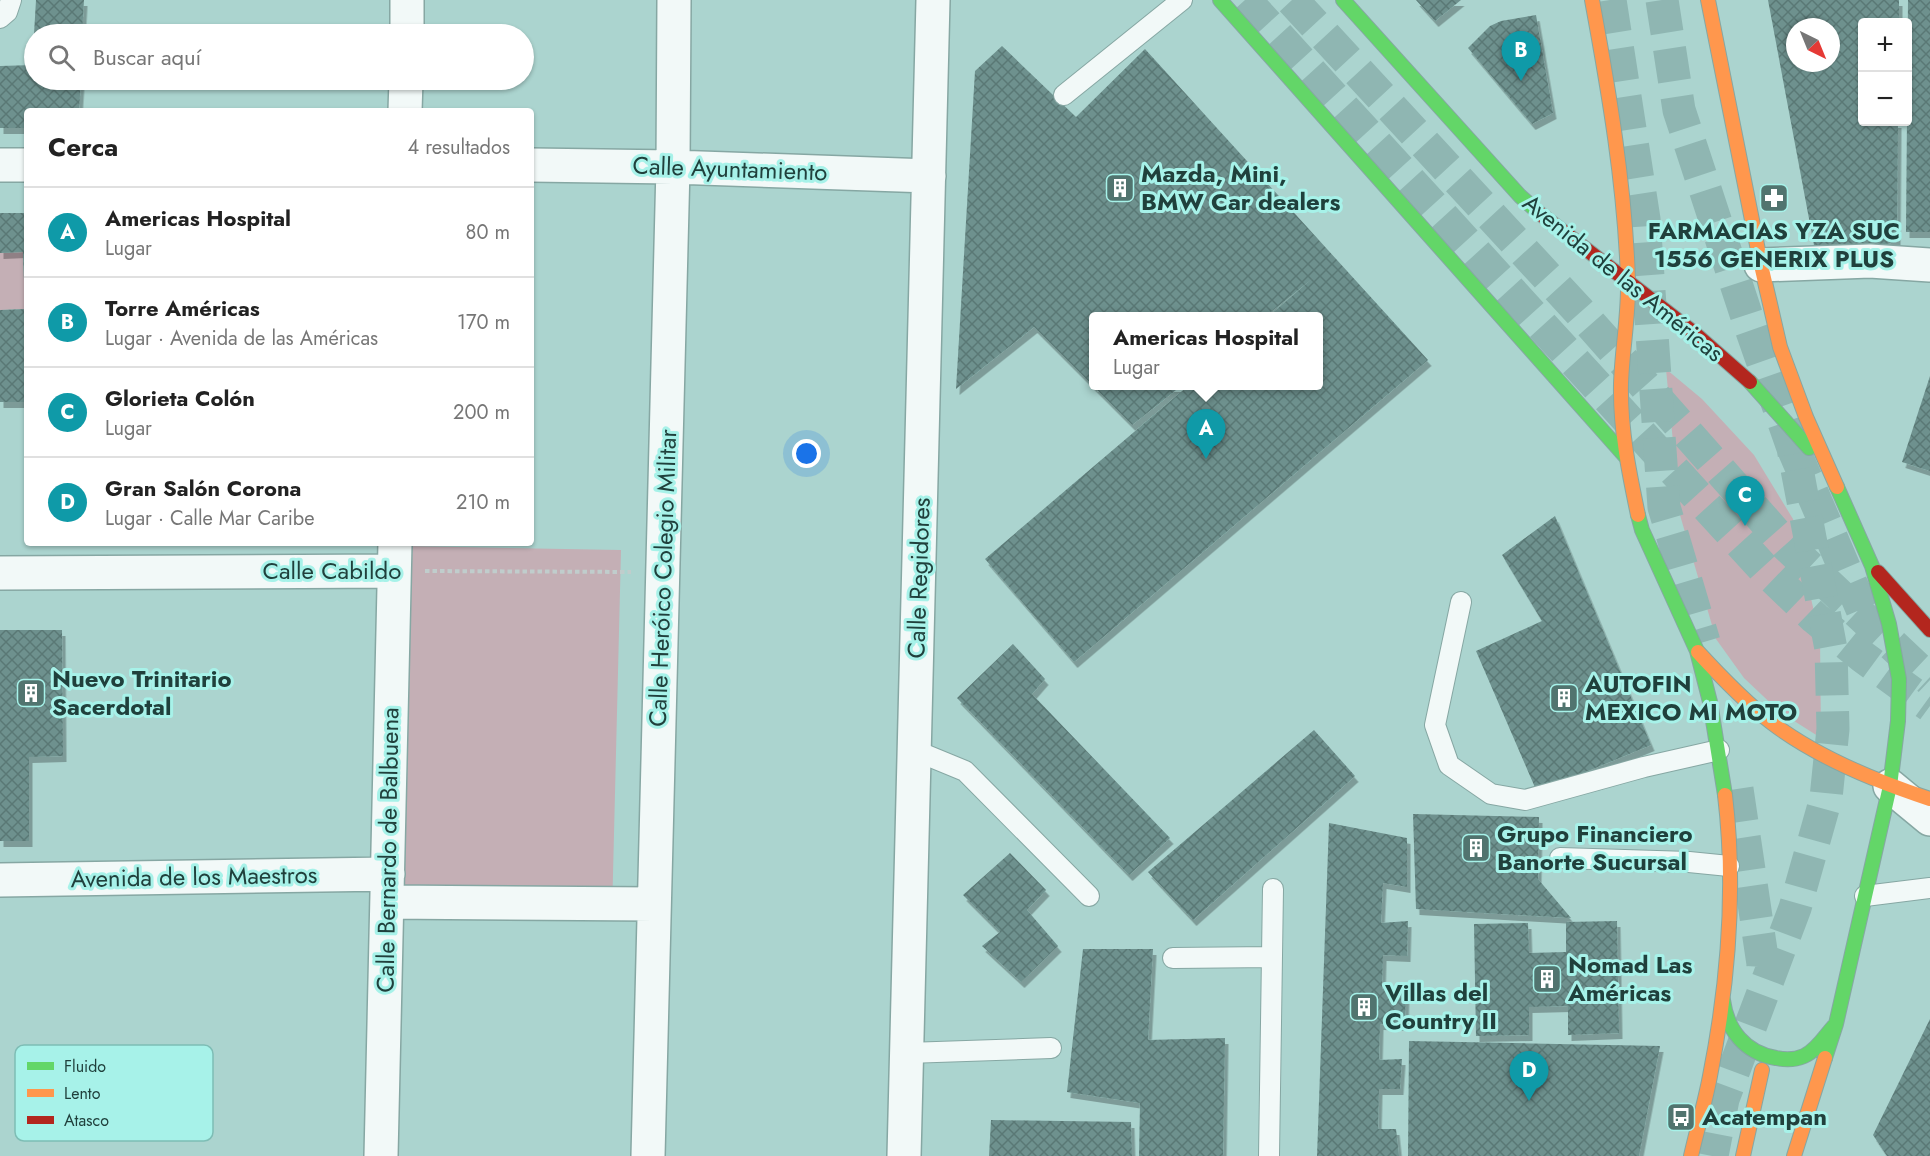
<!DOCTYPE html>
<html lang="es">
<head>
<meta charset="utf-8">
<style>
	body { margin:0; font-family:Jost,sans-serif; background:#f6f6f6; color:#222 }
	.controls { position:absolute; right:18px; top:18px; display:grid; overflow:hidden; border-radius:6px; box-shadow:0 2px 4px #0004 }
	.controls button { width:54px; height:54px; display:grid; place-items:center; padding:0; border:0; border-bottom:2px solid #e0e0e0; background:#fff; color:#222; font:30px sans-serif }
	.compass { position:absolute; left:1786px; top:18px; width:54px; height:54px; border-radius:50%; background:#fff; box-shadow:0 2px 4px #0004; rotate:137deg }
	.you { position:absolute; left:807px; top:454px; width:21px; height:21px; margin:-15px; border:4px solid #fff; border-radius:50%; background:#1a73e8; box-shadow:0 0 0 9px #1a73e833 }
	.badge { display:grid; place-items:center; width:39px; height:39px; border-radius:50%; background:#51746f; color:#fff; font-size:20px; font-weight:700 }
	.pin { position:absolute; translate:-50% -50px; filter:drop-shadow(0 2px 3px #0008) }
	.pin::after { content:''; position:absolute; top:32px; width:21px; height:18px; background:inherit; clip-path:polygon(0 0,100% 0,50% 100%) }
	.popup { position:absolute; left:1089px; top:312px; width:234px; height:78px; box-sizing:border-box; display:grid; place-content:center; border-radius:6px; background:#fff; filter:drop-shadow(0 2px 4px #0005); font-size:20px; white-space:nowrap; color:#767676 }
	.popup b { font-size:22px; color:#222 }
	.popup::after { content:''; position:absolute; left:50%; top:100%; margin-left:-12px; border:12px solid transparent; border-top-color:#fff }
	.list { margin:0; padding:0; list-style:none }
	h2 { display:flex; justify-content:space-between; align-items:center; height:78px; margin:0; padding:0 24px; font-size:26px }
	h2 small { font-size:20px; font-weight:400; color:#767676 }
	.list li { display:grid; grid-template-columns:39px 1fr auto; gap:18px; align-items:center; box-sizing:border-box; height:90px; padding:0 24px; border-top:2px solid #e0e0e0 }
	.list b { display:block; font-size:22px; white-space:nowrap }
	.list p { margin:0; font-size:20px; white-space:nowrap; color:#767676 }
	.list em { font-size:20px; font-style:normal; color:#767676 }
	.icon { flex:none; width:33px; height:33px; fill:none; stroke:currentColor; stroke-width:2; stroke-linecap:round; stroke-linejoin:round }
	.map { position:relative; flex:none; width:1930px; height:1156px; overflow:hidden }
	.search { position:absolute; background:#fff; box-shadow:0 2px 4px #0004; left:24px; top:24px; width:510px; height:66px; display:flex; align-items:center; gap:15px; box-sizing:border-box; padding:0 21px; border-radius:33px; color:#767676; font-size:22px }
	.panel { position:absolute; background:#fff; box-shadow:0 2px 4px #0004; left:24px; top:108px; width:510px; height:438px; border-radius:6px }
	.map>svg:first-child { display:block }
	.green { fill:#c4afb5 }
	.building { fill:url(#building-cross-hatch); fill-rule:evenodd; filter:url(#shadow) }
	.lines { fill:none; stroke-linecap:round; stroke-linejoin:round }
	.secondary-tunnel { stroke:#8fb6b2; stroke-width:33; stroke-dasharray:33 16; stroke-linecap:butt }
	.primary-tunnel { stroke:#8fb6b2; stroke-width:33; stroke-dasharray:33 16; stroke-linecap:butt }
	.lane-casing { stroke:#86a7a3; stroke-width:22 }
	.street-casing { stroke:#86a7a3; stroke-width:36 }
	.fast-casing { stroke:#86a7a3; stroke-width:16 }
	.slow-casing { stroke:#86a7a3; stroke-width:16 }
	.jam-casing { stroke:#86a7a3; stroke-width:16 }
	.path { stroke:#c0cdcc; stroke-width:4; stroke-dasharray:4.5 3; stroke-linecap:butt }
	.lane { stroke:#f2f9f8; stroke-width:20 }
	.street { stroke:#f2f9f8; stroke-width:33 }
	.fast { stroke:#63d668; stroke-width:14 }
	.slow { stroke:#ff974d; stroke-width:14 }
	.jam { stroke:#b3261e; stroke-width:14 }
	.labels { text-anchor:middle; stroke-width:6; stroke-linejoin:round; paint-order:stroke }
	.street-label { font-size:24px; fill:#20403c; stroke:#a7f2e9 }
	.poi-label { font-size:24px; font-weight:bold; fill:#20403c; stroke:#a7f2e9; text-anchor:start }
	.key { fill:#a7f2e9; stroke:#7ebdb5; stroke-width:1.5 }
	.key-label { font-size:16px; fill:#20403c }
</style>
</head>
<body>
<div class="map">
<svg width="1930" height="1156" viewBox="0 0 1930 1156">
	<defs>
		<pattern id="building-cross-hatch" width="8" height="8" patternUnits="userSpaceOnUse" patternTransform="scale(1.5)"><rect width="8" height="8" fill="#6e918e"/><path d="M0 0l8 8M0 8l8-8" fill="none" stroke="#5a7875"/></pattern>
		<filter id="shadow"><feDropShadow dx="3.5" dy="6" stdDeviation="0" flood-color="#0004"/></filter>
	</defs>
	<rect width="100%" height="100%" fill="#abd4cf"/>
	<path class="green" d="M23 252 25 309 0 310V253Z
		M1666 369 1702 399 1754 455 1793 519 1820 638 1821 738 1780 712 1744 678 1716 639 1680 515Z
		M404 546 621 550 612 915 395 911Z"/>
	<path class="building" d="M36 0H84L82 34H34Z
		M1416 0H1461L1435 21Z
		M1768 0H1899V22H1862V122H1898L1897 242 1816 256ZM1795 27H1831V63H1795Z
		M1908 0H1930V232H1906Z
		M1536 15 1553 113 1532 124 1468 48 1490 26 1501 21Z
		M1002 46 1076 117 1145 49 1428 360 1074 662 985 559 1188 386H1318V316H1269L1313 278 1266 316H1094V386H1181L1132 425 1034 327 956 389 975 71Z
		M34 65V80H81L79 111H27V128H0V66Z
		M0 213H27L25 402H0V310L25 309 23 252 0 253Z
		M1930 376V471L1902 462Z
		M1555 516 1651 745 1537 792 1476 651 1542 621 1502 555Z
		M0 630H62L63 756 29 757V841H0Z
		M1013 644 1045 679 1032 694 1170 838 1129 875 957 698Z
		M1314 730 1355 776 1193 920 1148 872Z
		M1413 814 1539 817 1538 879 1571 918 1416 909Z
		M1329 823 1407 838V887L1383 883 1381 923 1408 921 1407 956 1383 955 1382 989H1406L1405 1025 1380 1024 1379 1060 1402 1059 1400 1089H1379L1378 1129H1396L1399 1156H1317Z
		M1010 853 1046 890 1027 910 1058 946 1021 982 982 946 1000 932 963 895Z
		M1617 921 1619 1033 1568 1035V1006L1529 1007V1035L1476 1036 1474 924 1528 923 1529 953 1566 952V922Z
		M1083 949H1153L1148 1040 1225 1038 1223 1156H1139L1140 1103 1067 1092Z
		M1930 1019V1156H1887L1873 1135Z
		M1409 1041 1660 1046 1639 1156H1408Z
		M991 1120 1131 1122 1132 1156H989Z"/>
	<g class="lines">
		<path class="secondary-tunnel" d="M1245 0 1764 569 1815 618 1863 657 1930 706
			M1292 0 1579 311 1786 545 1930 680
			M1793 448 1862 609"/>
		<path class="primary-tunnel" d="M1610 0 1644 219 1664 507 1704 642
			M1662 0 1679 110 1747 317 1793 448 1831 649 1833 729 1826 798 1795 908 1723 1099 1712 1156
			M1737 789 1763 964 1762 981"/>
		<g class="lane-casing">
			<path id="lane" d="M0 18 7 12 11 0
				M1064 95 1182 0
				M1461 602 1435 725 1449 765 1491 794 1525 800 1644 767 1719 750
				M914 750 965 771 1089 896
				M1560 858 1689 862 1729 866
				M1865 896 1930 888
				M1173 958 1272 957
				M907 1053 1051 1048
				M1269 1156 1273 889"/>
		</g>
		<g class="street-casing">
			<path id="street" d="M407 34V0
				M405 111 406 80
				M0 165H27
				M531 165 673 167 929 176
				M1761 265 1870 261 1930 265
				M0 573 394 571
				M1890 786 1930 819
				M0 880 388 874
				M387 902 654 904
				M381 1156 395 543
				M648 1156 673 167 674 0
				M904 1156 933 0"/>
		</g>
		<g class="fast-casing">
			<path id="fast" d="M1220 0 1625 456
				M1343 0 1520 196 1538 212
				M1750 382 1809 448
				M1638 515 1642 530 1697 651 1710 702 1725 795
				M1723 1000C1727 1030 1745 1053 1776 1058 1785 1060 1795 1060 1804 1056 1817 1050 1825 1036 1834 1026
				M1825 1058 1836 1024 1890 786 1898 721 1899 679 1889 624 1872 566 1837 487"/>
		</g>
		<g class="slow-casing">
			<path id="slow" d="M1592 0C1609 92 1625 186 1628 280 1629 314 1622 350 1621 384 1620 429 1629 472 1638 515
				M1708 0 1761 265 1780 347 1806 417 1837 487
				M1698 652C1721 677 1745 702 1772 723 1818 758 1875 781 1930 799
				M1691 1156C1697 1129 1705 1103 1710 1076 1728 985 1736 887 1725 795
				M1743 1156 1762 1070
				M1794 1156 1825 1058"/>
		</g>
		<g class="jam-casing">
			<path id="jam" d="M1538 212 1693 332 1750 382
				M1878 572 1930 630"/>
		</g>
		<path class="path" d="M425 571 631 572"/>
		<use href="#lane" class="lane"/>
		<use href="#street" class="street"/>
		<use href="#fast" class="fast"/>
		<use href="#slow" class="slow"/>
		<use href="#jam" class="jam"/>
	</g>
	<defs>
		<g id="building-square" transform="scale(1.5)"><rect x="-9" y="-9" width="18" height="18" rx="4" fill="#51746f" stroke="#a7f2e9"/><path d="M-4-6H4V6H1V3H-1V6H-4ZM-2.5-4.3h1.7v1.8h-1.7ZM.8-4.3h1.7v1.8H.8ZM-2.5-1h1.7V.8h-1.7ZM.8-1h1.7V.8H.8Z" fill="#fff"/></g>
		<g id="pharmacy-square" transform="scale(1.5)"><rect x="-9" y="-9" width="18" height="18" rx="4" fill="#51746f" stroke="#a7f2e9"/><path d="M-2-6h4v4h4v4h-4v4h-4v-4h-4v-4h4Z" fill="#fff"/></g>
		<g id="bus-square" transform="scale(1.5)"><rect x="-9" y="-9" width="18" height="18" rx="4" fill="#51746f" stroke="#a7f2e9"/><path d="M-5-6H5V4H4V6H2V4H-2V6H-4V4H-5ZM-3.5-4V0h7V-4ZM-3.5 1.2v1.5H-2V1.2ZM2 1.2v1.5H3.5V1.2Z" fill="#fff"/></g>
	</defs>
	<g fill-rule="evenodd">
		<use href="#building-square" x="1120" y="188"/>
		<use href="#pharmacy-square" x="1774" y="198"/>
		<use href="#building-square" x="31" y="693"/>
		<use href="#building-square" x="1564" y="698"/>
		<use href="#building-square" x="1476" y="848"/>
		<use href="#building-square" x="1547" y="979"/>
		<use href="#building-square" x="1364" y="1007"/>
		<use href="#bus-square" x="1681" y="1117"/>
	</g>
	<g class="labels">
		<g class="street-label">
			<text transform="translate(730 169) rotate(2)" y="8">Calle Ayuntamiento</text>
			<text transform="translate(1623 278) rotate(39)" y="8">Avenida de las Américas</text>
			<text x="332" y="579">Calle Cabildo</text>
			<text transform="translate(663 578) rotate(-88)" y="8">Calle Heróico Colegio Militar</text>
			<text transform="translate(919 578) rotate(-88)" y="8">Calle Regidores</text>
			<text transform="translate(388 850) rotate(-89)" y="8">Calle Bernardo de Balbuena</text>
			<text transform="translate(194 877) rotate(-1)" y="8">Avenida de los Maestros</text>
		</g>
		<g class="poi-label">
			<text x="1141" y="182">Mazda, Mini,<tspan x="1141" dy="28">BMW Car dealers</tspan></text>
			<text x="1774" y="239" text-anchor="middle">FARMACIAS YZA SUC<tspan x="1774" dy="28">1556 GENERIX PLUS</tspan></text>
			<text x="52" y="687">Nuevo Trinitario<tspan x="52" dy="28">Sacerdotal</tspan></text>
			<text x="1585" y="692">AUTOFIN<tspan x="1585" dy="28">MEXICO MI MOTO</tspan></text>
			<text x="1497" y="842">Grupo Financiero<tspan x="1497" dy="28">Banorte Sucursal</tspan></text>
			<text x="1568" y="973">Nomad Las<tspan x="1568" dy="28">Américas</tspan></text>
			<text x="1385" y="1001">Villas del<tspan x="1385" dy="28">Country II</tspan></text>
			<text x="1702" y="1125">Acatempan</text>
		</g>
	</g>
	<rect x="15" y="1045" width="198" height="96" rx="9" class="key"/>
	<rect x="27" y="1062" width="27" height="8" fill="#63d668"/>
	<rect x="27" y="1089" width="27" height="8" fill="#ff974d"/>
	<rect x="27" y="1116" width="27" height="8" fill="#b3261e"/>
	<g class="key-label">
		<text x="64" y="1072">Fluido</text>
		<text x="64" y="1099">Lento</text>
		<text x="64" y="1126">Atasco</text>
	</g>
</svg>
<div class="controls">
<button>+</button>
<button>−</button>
</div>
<svg class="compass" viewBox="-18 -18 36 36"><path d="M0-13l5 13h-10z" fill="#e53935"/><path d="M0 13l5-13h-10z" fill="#767676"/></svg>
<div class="you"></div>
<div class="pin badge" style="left:1206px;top:459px;background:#0f9aa8">A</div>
<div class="popup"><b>Americas Hospital</b>Lugar</div>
<div class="pin badge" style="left:1521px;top:81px;background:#0f9aa8">B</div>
<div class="pin badge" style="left:1745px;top:526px;background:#0f9aa8">C</div>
<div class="pin badge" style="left:1529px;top:1101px;background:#0f9aa8">D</div>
<div class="search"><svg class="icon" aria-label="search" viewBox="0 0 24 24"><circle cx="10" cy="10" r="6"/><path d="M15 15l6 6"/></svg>Buscar aquí</div>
<section class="panel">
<h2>Cerca<small>4 resultados</small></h2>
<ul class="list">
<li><span class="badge" style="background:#0f9aa8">A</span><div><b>Americas Hospital</b><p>Lugar</p></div><em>80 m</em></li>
<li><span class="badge" style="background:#0f9aa8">B</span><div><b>Torre Américas</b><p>Lugar · Avenida de las Américas</p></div><em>170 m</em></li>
<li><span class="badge" style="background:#0f9aa8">C</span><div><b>Glorieta Colón</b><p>Lugar</p></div><em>200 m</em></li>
<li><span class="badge" style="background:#0f9aa8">D</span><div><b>Gran Salón Corona</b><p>Lugar · Calle Mar Caribe</p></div><em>210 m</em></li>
</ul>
</section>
</div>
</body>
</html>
